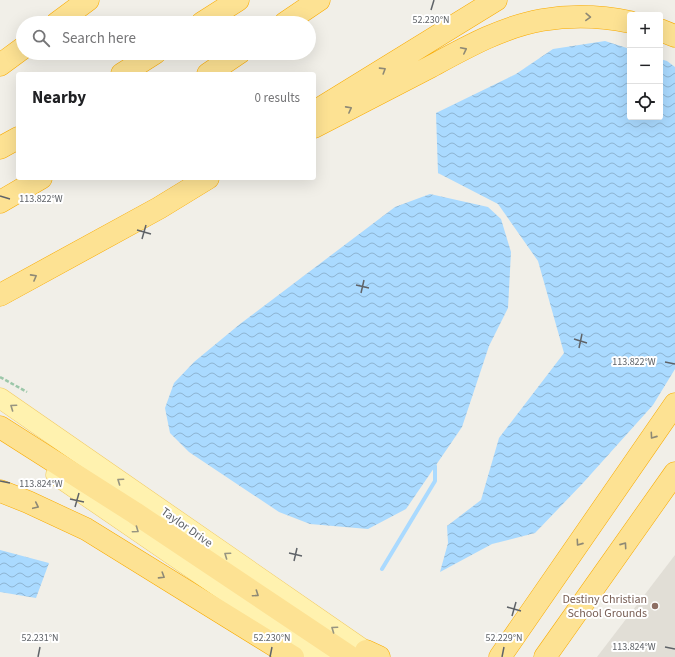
<!DOCTYPE html>
<html lang="en">
<head>
<meta charset="utf-8">
<style>
	body { margin:0; font-family:"Source Sans 3",sans-serif; background:#f2f2f2; color:#202124 }
	.controls { position:absolute; right:12px; top:12px; display:grid; overflow:hidden; border-radius:4px; box-shadow:0 4px 16px #0002 }
	.controls button { width:36px; height:36px; display:grid; place-items:center; padding:0; border:0; border-bottom:1px solid #e0e0e0; background:#fff; color:#202124; font:20px sans-serif }
	.list { margin:0; padding:0; list-style:none }
	h2 { display:flex; justify-content:space-between; align-items:center; height:52px; margin:0; padding:0 16px; font-size:17px }
	h2 small { font-size:13px; font-weight:400; color:#757577 }
	.icon { flex:none; width:22px; height:22px; fill:none; stroke:currentColor; stroke-width:2; stroke-linecap:round; stroke-linejoin:round }
	.map { position:relative; flex:none; width:675px; height:657px; overflow:hidden }
	.search { position:absolute; background:#fff; box-shadow:0 4px 16px #0002; left:16px; top:16px; width:300px; height:44px; display:flex; align-items:center; gap:10px; box-sizing:border-box; padding:0 14px; border-radius:22px; color:#757577; font-size:15px }
	.panel { position:absolute; background:#fff; box-shadow:0 4px 16px #0002; left:16px; top:72px; width:300px; height:108px; border-radius:4px }
	.map>svg:first-child { display:block }
	.education { fill:#e1ded6 }
	.water { fill:url(#water-waves) }
	.lines { fill:none; stroke-linecap:round; stroke-linejoin:round }
	.stream { stroke:#aadaff; stroke-width:4 }
	.primary-casing { stroke:#f2c960; stroke-width:21 }
	.motorway-casing { stroke:#f9ab00; stroke-width:23 }
	.path { stroke:#9cc7a9; stroke-width:2.5; stroke-dasharray:4 2; stroke-linecap:butt }
	.primary { stroke:#fff2af; stroke-width:20 }
	.motorway { stroke:#fde293; stroke-width:22 }
	.oneway { stroke:#8e8975 }
	.oneway2 { stroke:#979581 }
	.ticks { fill:none; stroke:#5f6368; stroke-width:1.5 }
	.education-dot { fill:#8d6e63; stroke:#fff; stroke-width:1.5 }
	.labels { text-anchor:middle; stroke-width:4; stroke-linejoin:round; paint-order:stroke }
	.street-label { font-size:12px; fill:#5f6368; stroke:#fff }
	.education-label { font-size:12px; fill:#785e54; stroke:#fff; text-anchor:end }
	.ticks-label { font-size:10px; text-anchor:middle; fill:#5f6368; stroke:#fff; stroke-width:4; stroke-linejoin:round; paint-order:stroke }
</style>
</head>
<body>
<div class="map">
<svg width="675" height="657" viewBox="0 0 675 657">
	<defs>
		<pattern id="water-waves" width="16" height="10" patternUnits="userSpaceOnUse"><rect width="16" height="10" fill="#aadaff"/><path d="M0 5q4-4 8 0t8 0" fill="none" stroke="#8eb4d2"/></pattern>
	</defs>
	<rect width="100%" height="100%" fill="#f1efe8"/>
	<path class="education" d="M675 555V657H597Z"/>
	<path class="water" d="M605 41 630 49V117H660V59L667 61 675 67V369L653 405 583 483 535 533 492 544 440 572 448 543 447 526 481 500 499 438 564 353 538 261 498 204 438 173 436 113 516 74 553 49Z
		M430 194 488 207 501 219 511 252 508 308 489 346 462 427 406 509 368 529 310 524 279 512 189 452 170 433 165 408 174 383 194 362 240 324 395 207Z
		M0 550 49 563 36 598 0 592Z"/>
	<g class="lines">
		<path class="stream" d="M382 569 435 481V466"/>
		<g class="primary-casing">
			<path id="primary" d="M0 398 374 657
				M56 475 321 657"/>
		</g>
		<g class="motorway-casing">
			<path id="motorway" d="M57 23 88 0
				M202 23 238 0
				M285 23 319 0
				M660 30 675 36
				M0 65 23 48
				M122 74 155 53
				M208 74 239 53
				M314 112 496 0
				M314 127C353 107 391 87 430 67 465 48 502 27 542 20 572 15 601 16 630 22
				M0 148 18 138
				M0 202 41 178
				M0 295 159 208 208 178
				M0 427 135 513 350 657
				M0 491 28 502 86 529 293 657
				M366 651 379 657
				M500 657 675 404
				M545 657 675 473"/>
		</g>
		<path class="path" d="M0 377 27 392"/>
		<use href="#primary" class="primary"/>
		<use href="#motorway" class="motorway"/>
	</g>
	<defs><path id="oneway-chevron" d="M-2-3.5L2.5 0L-2 3.5" fill="none" stroke-width="1.6" stroke-linecap="round" stroke-linejoin="round"/></defs>
	<g class="oneway">
		<use href="#oneway-chevron" transform="translate(588 17) rotate(2)"/>
		<use href="#oneway-chevron" transform="translate(464 50) rotate(-27)"/>
		<use href="#oneway-chevron" transform="translate(383 70) rotate(-32)"/>
		<use href="#oneway-chevron" transform="translate(349 109) rotate(-28)"/>
		<use href="#oneway-chevron" transform="translate(34 277) rotate(-29)"/>
		<use href="#oneway-chevron" transform="translate(653 436) rotate(125)"/>
		<use href="#oneway-chevron" transform="translate(36 506) rotate(25)"/>
		<use href="#oneway-chevron" transform="translate(579 543) rotate(125)"/>
		<use href="#oneway-chevron" transform="translate(624 545) rotate(-55)"/>
		<use href="#oneway-chevron" transform="translate(162 576) rotate(32)"/>
		<use href="#oneway-chevron" transform="translate(256 594) rotate(34)"/>
	</g>
	<g class="oneway2">
		<use href="#oneway-chevron" transform="translate(13 407) rotate(-145)"/>
		<use href="#oneway-chevron" transform="translate(120 481) rotate(-145)"/>
		<use href="#oneway-chevron" transform="translate(136 530) rotate(35)"/>
		<use href="#oneway-chevron" transform="translate(227 555) rotate(-145)"/>
		<use href="#oneway-chevron" transform="translate(334 629) rotate(-145)"/>
	</g>
	<path class="ticks" d="M431 10 434 0M0 196 10 199M137 230 151 234M142 239 146 225M356 285 369 288M361 293 364 280M574 339 587 343M579 348 582 334M665 362 675 364M0 481 10 483M70 499 84 502M75 507 79 493M289 553 302 556M294 561 297 548M507 607 521 611M512 616 516 602M665 647 675 649M38 657 40 647M270 657 272 647M502 657 504 647"/>
	<circle class="education-dot" cx="655" cy="606" r="4"/>
	<g class="labels">
		<g class="street-label">
			<text transform="translate(187 527) rotate(35)" y="4">Taylor Drive</text>
		</g>
		<g class="education-label">
			<text x="647" y="603">Destiny Christian<tspan x="647" dy="14">School Grounds</tspan></text>
		</g>
	</g>
	<g class="ticks-label">
		<text x="431" y="23">52.230°N</text>
		<text x="41" y="202">113.822°W</text>
		<text x="634" y="365">113.822°W</text>
		<text x="41" y="487">113.824°W</text>
		<text x="40" y="641">52.231°N</text>
		<text x="272" y="641">52.230°N</text>
		<text x="504" y="641">52.229°N</text>
		<text x="634" y="650">113.824°W</text>
	</g>
</svg>
<div class="controls">
<button>+</button>
<button>−</button>
<button><svg class="icon" aria-label="locate" viewBox="0 0 24 24"><circle cx="12" cy="12" r="6"/><path d="M12 2v4M12 18v4M2 12h4M18 12h4"/></svg></button>
</div>
<div class="search"><svg class="icon" aria-label="search" viewBox="0 0 24 24"><circle cx="10" cy="10" r="6"/><path d="M15 15l6 6"/></svg>Search here</div>
<section class="panel">
<h2>Nearby<small>0 results</small></h2>
<ul class="list">
</ul>
</section>
</div>
</body>
</html>
